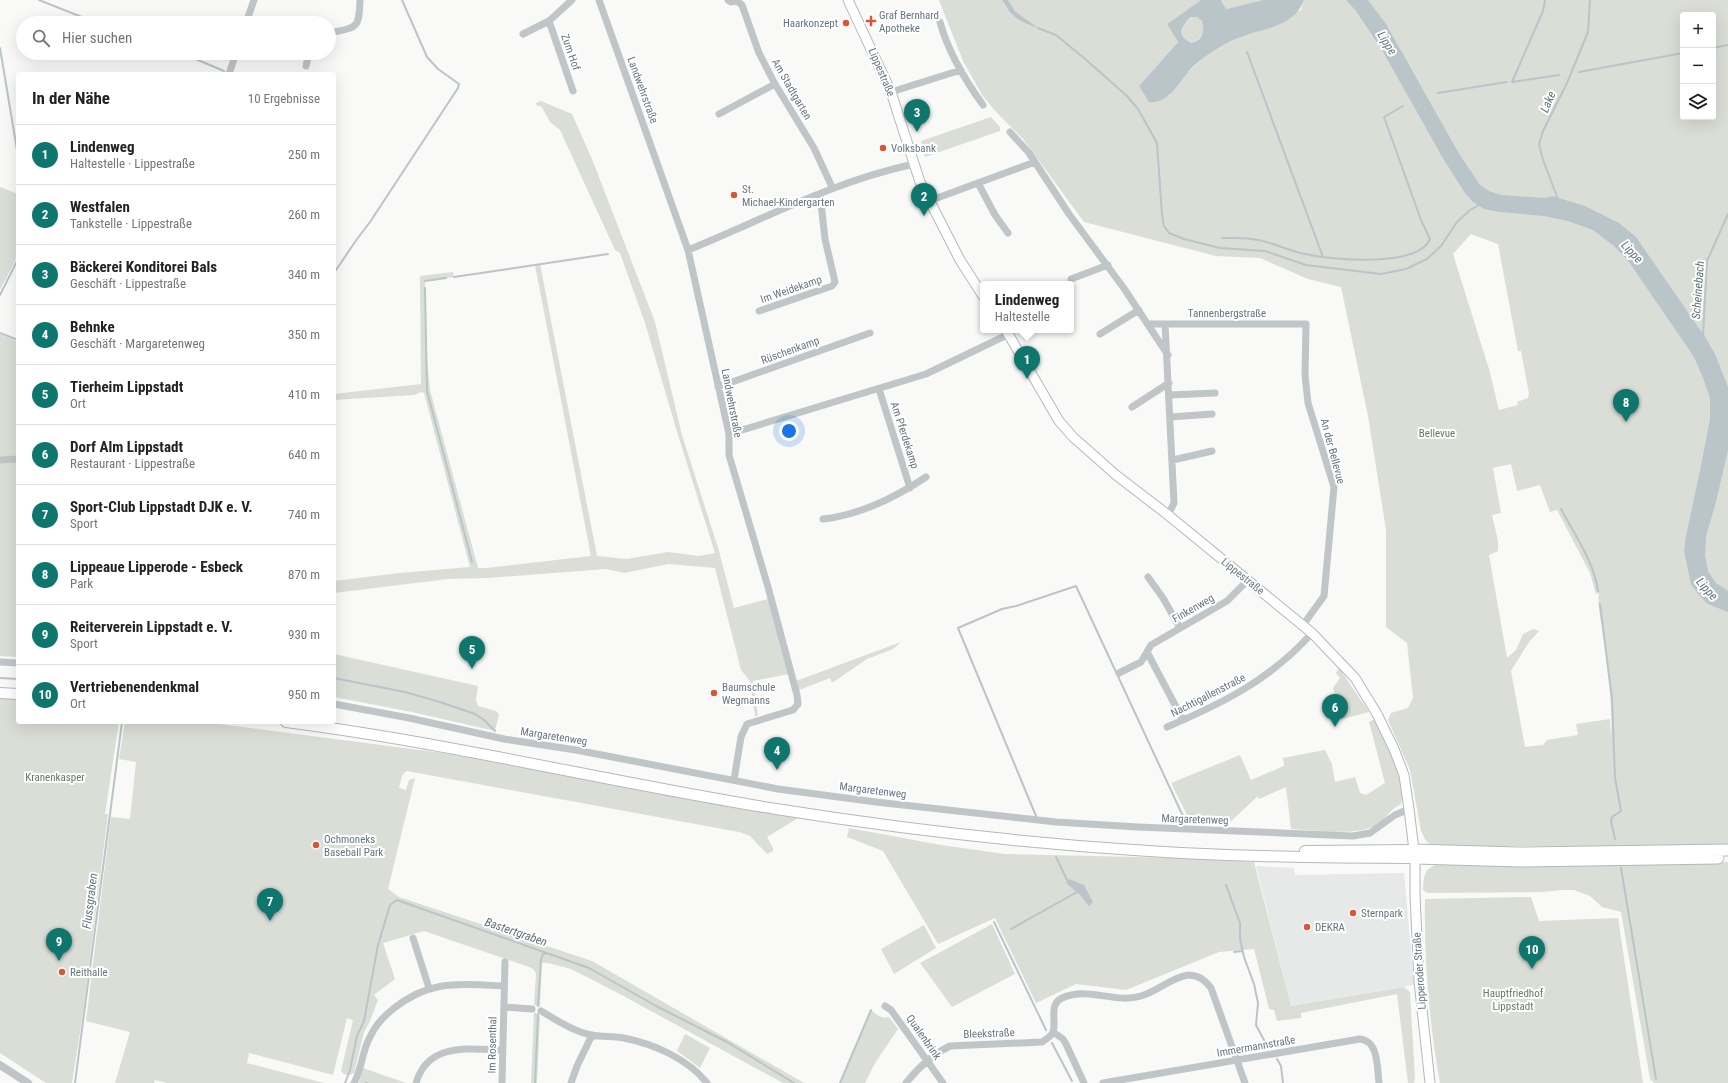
<!DOCTYPE html>
<html lang="de">
<head>
<meta charset="utf-8">
<style>
	body { margin:0; font-family:"Roboto Condensed",sans-serif; background:#f2f2f2; color:#222 }
	.controls { position:absolute; right:12px; top:12px; display:grid; overflow:hidden; border-radius:4px; box-shadow:0 4px 16px #0002 }
	.controls button { width:36px; height:36px; display:grid; place-items:center; padding:0; border:0; border-bottom:1px solid #e0e0e0; background:#fff; color:#222; font:20px sans-serif }
	.you { position:absolute; left:789px; top:431px; width:14px; height:14px; margin:-10px; border:3px solid #fff; border-radius:50%; background:#1a73e8; box-shadow:0 0 0 6px #1a73e833 }
	.badge { display:grid; place-items:center; width:26px; height:26px; border-radius:50%; background:#0f766e; color:#fff; font-size:13px; font-weight:700 }
	.pin { position:absolute; translate:-50% -33px; filter:drop-shadow(0 1px 2px #0008) }
	.pin::after { content:''; position:absolute; top:21px; width:14px; height:12px; background:inherit; clip-path:polygon(0 0,100% 0,50% 100%) }
	.popup { position:absolute; left:980px; top:281px; width:94px; height:52px; box-sizing:border-box; display:grid; place-content:center; border-radius:4px; background:#fff; filter:drop-shadow(0 1px 3px #0005); font-size:13px; white-space:nowrap; color:#767676 }
	.popup b { font-size:15px; color:#222 }
	.popup::after { content:''; position:absolute; left:50%; top:100%; margin-left:-8px; border:8px solid transparent; border-top-color:#fff }
	.list { margin:0; padding:0; list-style:none }
	h2 { display:flex; justify-content:space-between; align-items:center; height:52px; margin:0; padding:0 16px; font-size:17px }
	h2 small { font-size:13px; font-weight:400; color:#767676 }
	.list li { display:grid; grid-template-columns:26px 1fr auto; gap:12px; align-items:center; box-sizing:border-box; height:60px; padding:0 16px; border-top:1px solid #e0e0e0 }
	.list b { display:block; font-size:15px; white-space:nowrap }
	.list p { margin:0; font-size:13px; white-space:nowrap; color:#767676 }
	.list em { font-size:13px; font-style:normal; color:#767676 }
	.icon { flex:none; width:22px; height:22px; fill:none; stroke:currentColor; stroke-width:2; stroke-linecap:round; stroke-linejoin:round }
	.map { position:relative; flex:none; width:1728px; height:1083px; overflow:hidden }
	.search { position:absolute; background:#fff; box-shadow:0 4px 16px #0002; left:16px; top:16px; width:320px; height:44px; display:flex; align-items:center; gap:10px; box-sizing:border-box; padding:0 14px; border-radius:22px; color:#767676; font-size:15px }
	.panel { position:absolute; background:#fff; box-shadow:0 4px 16px #0002; left:16px; top:72px; width:320px; height:652px; border-radius:4px }
	.map>svg:first-child { display:block }
	.built { fill:#e7e8e8 }
	.green { fill:#daded7; fill-rule:evenodd }
	.water { fill:#b9c5c9; fill-rule:evenodd }
	.lines { fill:none; stroke-linecap:round; stroke-linejoin:round }
	.stream { stroke:#b9c5c9; stroke-width:2 }
	.secondary-casing { stroke:#b3b9bd; stroke-width:11 }
	.primary-casing { stroke:#b4b9bd; stroke-width:12 }
	.trunk-casing { stroke:#b4b8bb; stroke-width:13 }
	.minor { stroke:#c0c5c8; stroke-width:7 }
	.tertiary { stroke:#c0c5c8; stroke-width:8 }
	.secondary { stroke:#fff; stroke-width:9 }
	.primary { stroke:#fff; stroke-width:10 }
	.trunk { stroke:#fff; stroke-width:11 }
	.poi-dot { fill:#d95637; stroke:#fff; stroke-width:1.5 }
	.labels { text-anchor:middle; stroke-width:4; stroke-linejoin:round; paint-order:stroke }
	.poi-label { font-size:11px; fill:#667680; stroke:#fff; text-anchor:start }
	.street-label { font-size:11px; fill:#667680; stroke:#fff }
	.park-label { font-size:11px; fill:#697965; stroke:#fff }
	.water-label { font-size:12px; font-style:italic; fill:#60747a; stroke:#fff }
</style>
</head>
<body>
<div class="map">
<svg width="1728" height="1083" viewBox="0 0 1728 1083">
	<rect width="100%" height="100%" fill="#f9f9f7"/>
	<path class="built" d="M1256 866 1294 868 1295 875 1404 873 1414 985 1291 1006Z"/>
	<path class="green" d="M939 0H1002L1006 8 1029 21 1015 11 1008 0H1201L1167 24 1178 42 1139 86 1169 96 1181 79 1205 56 1236 38 1253 32 1301 10 1304 0H1728V846H1433L1426 841 1421 831 1410 770 1388 720 1391 713 1408 708 1413 698 1407 643 1386 627V530L1368 416 1341 287 1308 279 1260 258 1216 256 1084 222 1023 139 997 113 982 95 963 61ZM1683 15H1713V117H1683ZM1471 234 1498 244 1518 351H1521L1529 394 1528 398 1517 402 1518 405 1499 410 1489 369 1453 254ZM1511 464 1517 491 1540 485 1550 512 1557 510 1590 573 1596 594 1599 593C1597 608 1602 623 1604 638 1608 672 1613 705 1611 739L1610 719 1576 724 1578 735 1547 740 1543 745 1525 747 1511 671 1529 642 1539 631 1533 629 1523 634 1516 650 1507 658 1489 555 1498 551V541L1492 515 1501 513 1493 468Z
		M1221 0H1263L1226 9Z
		M1192 17H1197L1202 21C1204 32 1203 40 1190 43 1175 35 1182 26 1192 17Z
		M541 101 572 114 592 159 655 322 682 435 719 551 734 608 768 599 789 674 753 681 758 716H755L750 681 741 670 715 568 669 564 624 573 606 569 488 578 448 579 334 593V581L399 573 470 567 424 393 421 392 414 395 334 400V394L421 384 420 276 453 272 454 277 425 281 426 350 430 390 478 568H487L591 556 535 265 540 264 597 556 627 559 668 552 699 556 715 553 678 435 645 323 620 253 615 250 560 130 550 122 541 106H537L536 103Z
		M991 117 1000 127V131L997 132 925 157 921 141Z
		M0 187 18 194V255L0 290Z
		M0 334 18 342V657L0 656Z
		M901 642 893 649 867 659 832 683 830 678 799 690 796 681Z
		M334 654 478 686 476 699 478 706 496 711 499 714 495 731 412 712 334 697Z
		M1339 668 1369 712 1342 719 1333 688 1340 678 1336 673Z
		M0 697 18 698V722H119L105 814H108L83 1013 72 1083H46L0 1053Z
		M1375 719C1383 737 1408 786 1401 804 1388 811 1387 818 1378 824 1359 837 1314 830 1291 829L1286 787 1259 799 1258 796 1228 824 1191 823 1171 783 1240 755 1251 780 1284 766 1283 758 1325 750 1332 764 1335 782 1355 777 1360 793 1366 795 1385 783 1369 722Z
		M125 722H204L443 753 798 818 767 837 773 848V851L767 854 750 836 739 832 407 771 405 772 402 776 399 788 406 790 409 780 415 778 388 889 399 897 592 961 804 1083H783L618 993 571 969 548 963H542L540 1006 534 1005 536 973 532 968 424 931 383 943 395 979 374 995 378 1000 370 1021 364 1032 354 1073 350 1075 344 1074 341 1071 353 1020 347 1018 333 1075 249 1053 247 1063 324 1083H167L155 1080 154 1083H115L130 1032 86 1021 111 817 130 819 136 762 119 759Z
		M849 828 941 845 1005 854 1181 858 1254 862 1291 1006 1404 987 1410 992 1415 1078 1414 1083H1408L1397 994 1301 1013V1018L1277 1021 1274 1010 1269 1009 1254 949 1219 952 1126 990 1076 984 1036 1003 995 918 938 944 883 851 847 837Z
		M1728 862V1083H1654L1650 1079 1621 912 1602 907 1590 896 1574 890H1563L1541 892 1427 893 1423 890C1424 878 1423 870 1435 865L1547 866Z
		M1531 897 1539 921 1618 918 1643 1083H1440C1429 1022 1424 961 1425 899Z
		M992 924 1015 974 952 1007 920 963Z
		M924 925 936 948 894 974 881 949Z
		M871 1010C877 1015 881 1019 889 1017L898 1029 875 1063 865 1083H840Z
		M534 1012 540 1016 537 1083H531Z
		M685 1034 710 1048 700 1068 677 1051Z
		M363 1068 406 1083H359Z"/>
	<path class="water" d="M1002 0H1008L1015 11 1038 28C1019 21 1012 18 1002 0Z
		M1201 0H1221L1226 9 1263 0H1304C1294 28 1262 28 1238 38 1225 43 1199 59 1190 70 1178 83 1169 104 1149 102L1139 86 1178 42 1167 24ZM1191 17H1197L1202 21C1204 32 1203 40 1191 43 1175 35 1182 26 1191 17Z
		M1346 0H1368L1386 24 1458 152 1480 185 1489 191 1501 195 1545 198 1552 196 1585 206 1619 223 1636 237 1705 337 1715 354 1728 387V450L1716 502 1706 536 1705 556 1708 571 1716 583 1728 591V612L1708 604 1698 594 1691 584 1684 551 1686 536 1701 466 1710 419V398L1703 378 1694 357 1629 262 1614 246 1593 230 1568 221 1544 216 1500 212 1484 209 1473 202 1465 193 1444 160 1382 50 1356 11Z
		M1069 879 1084 885 1093 902 1089 906 1080 895 1066 883Z"/>
	<g class="lines">
		<path class="stream" d="M39 0 97 23
			M1038 28 1056 35 1084 58 1127 96 1138 109 1157 143 1162 215 1164 226 1169 233 1184 239 1220 248 1265 251 1306 265 1381 274 1406 269 1427 259 1441 246 1457 222 1470 210 1479 205
			M0 48 18 156
			M1713 48 1728 45
			M1247 52 1323 257
			M173 53 184 57 186 55 224 71
			M1579 72 1683 53
			M1512 82 1543 11 1545 0
			M1512 82 1559 75
			M1438 93 1507 82
			M1558 199 1543 160 1539 144 1543 131 1567 83 1588 32 1590 0
			M1222 238C1233 238 1247 237 1258 240 1274 243 1289 251 1305 254 1331 260 1418 268 1430 239L1421 220 1384 117 1403 106
			M334 273 357 239 370 222 458 88 459 84 438 69 427 57 402 0
			M454 277 608 254
			M425 281 446 278
			M425 288 427 391 472 562
			M0 295 18 259
			M0 333 18 340
			M1703 336 1707 261 1728 214
			M1561 509C1575 535 1594 562 1598 591
			M1600 604 1612 699 1615 778 1621 811 1612 817 1611 821 1615 839
			M0 678 18 679
			M334 678 405 692 440 702 475 714 484 720 495 731
			M1036 816 958 628 1002 609 1016 606 1076 586 1182 814 1190 823
			M1056 857 1067 880 1070 882
			M1621 868 1656 1079
			M1226 885 1240 923V939L1244 957 1254 984 1258 1003 1256 1025 1265 1042 1271 1048
			M994 922 1046 1030
			M1011 929 1079 891
			M1234 952 1242 951
			M538 1006 541 959 543 954 547 953
			M1052 1043 1072 1081
			M1277 1059 1281 1066 1283 1083
			M75 1083 122 722
			M345 1083 350 1070 357 1036 364 1021 378 945 390 905 397 900 589 968 658 1007 727 1042 794 1083
			M366 1083H367
			M535 1083 538 1014
			M840 1083 871 1010"/>
		<g class="secondary-casing">
			<path id="secondary" d="M848 0 891 92 920 182 960 260 983 296
				M1006 330 1059 421 1073 437 1116 475 1168 515 1312 633 1355 678 1377 714 1394 749 1404 775 1409 809 1415 858V895L1419 981 1430 1083"/>
		</g>
		<g class="primary-casing">
			<path id="primary" d="M0 693 18 694
				M286 722C451 743 613 783 776 809 895 828 1015 842 1134 850 1228 857 1321 858 1415 858
				M1305 851 1413 850"/>
		</g>
		<g class="trunk-casing">
			<path id="trunk" d="M1413 850 1519 853 1728 850
				M1415 858 1520 861 1718 858"/>
		</g>
		<path class="minor" d="M599 0 688 250 729 434V455L768 587 797 695 798 704 793 710 747 724 741 737 734 780
			M728 0 731 2 736 0
			M736 0 742 5 759 53 775 84 814 148 832 187
			M549 21 573 91
			M940 22C948 52 965 80 983 105
			M246 23 254 0
			M329 33C357 27 359 30 360 0
			M523 34 549 21 572 0
			M306 66 309 53
			M229 74 236 53
			M891 92 961 70
			M719 114 775 84
			M1010 132 1029 153 1069 214 1123 287 1168 355
			M978 183 995 215 1008 233
			M929 201 1035 162
			M688 250C762 220 834 181 914 164
			M1071 279 1108 265
			M759 311 832 286 835 282 825 239 820 194
			M1148 324H1306L1305 375 1308 403 1334 487 1324 596 1303 625
			M1165 324 1174 503 1168 515
			M1100 334 1139 310
			M718 387 870 333
			M879 389 910 488
			M1170 395 1215 393
			M1132 407 1169 383
			M1171 417 1212 414
			M729 434 926 374 1009 334
			M0 460 18 459
			M1173 460 1212 451
			M823 519C860 515 896 497 926 477
			M1148 577 1163 598 1180 628
			M1147 652 1183 720
			M0 662 18 663
			M1119 673 1141 662 1151 645 1227 601 1248 580
			M334 704 409 718 504 739 576 750 778 789 876 802 1056 822 1138 827 1353 836 1370 833 1395 815 1409 809
			M1167 727C1223 703 1270 680 1312 633
			M413 938 429 988
			M885 1006 891 1010 943 1083
			M504 1007 532 1009
			M541 1011C556 1020 573 1031 591 1035 602 1037 613 1036 624 1038 654 1044 688 1059 707 1083
			M1053 1032 1063 1039 1066 1044 1084 1083
			M354 1083C362 1069 362 1051 370 1037 375 1026 384 1016 393 1009 430 979 460 984 504 986
			M416 1083C428 1042 469 1049 502 1050
			M502 1083 505 962
			M571 1083 577 1066 592 1035
			M906 1083C918 1068 933 1054 950 1046L1042 1042C1046 1039 1051 1037 1053 1032 1057 1021 1048 1005 1062 998 1088 986 1114 1004 1141 996 1166 989 1189 958 1211 988L1245 1083
			M1103 1083 1360 1039C1379 1041 1377 1068 1379 1083"/>
		<path class="tertiary" d="M0 1065 28 1083"/>
		<use href="#secondary" class="secondary"/>
		<use href="#primary" class="primary"/>
		<use href="#trunk" class="trunk"/>
	</g>
	<g class="poi-dot">
		<path d="M869 15h4v4h4v4h-4v4h-4v-4h-4v-4h4z"/>
		<circle cx="846" cy="23" r="4"/>
		<circle cx="883" cy="148" r="4"/>
		<circle cx="734" cy="195" r="4"/>
		<circle cx="714" cy="693" r="4"/>
		<circle cx="316" cy="845" r="4"/>
		<circle cx="1353" cy="913" r="4"/>
		<circle cx="1307" cy="927" r="4"/>
		<circle cx="62" cy="972" r="4"/>
	</g>
	<g class="labels">
		<g class="poi-label">
			<text x="879" y="19">Graf Bernhard<tspan x="879" dy="13">Apotheke</tspan></text>
			<text x="838" y="27" text-anchor="end">Haarkonzept</text>
			<text x="891" y="152">Volksbank</text>
			<text x="742" y="193">St.<tspan x="742" dy="13">Michael-Kindergarten</tspan></text>
			<text x="722" y="691">Baumschule<tspan x="722" dy="13">Wegmanns</tspan></text>
			<text x="324" y="843">Ochmoneks<tspan x="324" dy="13">Baseball Park</tspan></text>
			<text x="1361" y="917">Sternpark</text>
			<text x="1315" y="931">DEKRA</text>
			<text x="70" y="976">Reithalle</text>
		</g>
		<g class="street-label">
			<text transform="translate(571 52) rotate(71)" y="4">Zum Hof</text>
			<text transform="translate(882 72) rotate(67)" y="4">Lippestraße</text>
			<text transform="translate(792 89) rotate(60)" y="4">Am Stadtgarten</text>
			<text transform="translate(643 90) rotate(70)" y="4">Landwehrstraße</text>
			<text transform="translate(791 289) rotate(-19)" y="4">Im Weidekamp</text>
			<text x="1227" y="317">Tannenbergstraße</text>
			<text transform="translate(790 350) rotate(-20)" y="4">Rüschenkamp</text>
			<text transform="translate(732 403) rotate(79)" y="4">Landwehrstraße</text>
			<text transform="translate(905 435) rotate(72)" y="4">Am Pferdekamp</text>
			<text transform="translate(1333 451) rotate(75)" y="4">An der Bellevue</text>
			<text transform="translate(1243 576) rotate(39)" y="4">Lippestraße</text>
			<text transform="translate(1193 608) rotate(-30)" y="4">Finkenweg</text>
			<text transform="translate(1208 695) rotate(-27)" y="4">Nachtigallenstraße</text>
			<text transform="translate(554 736) rotate(9)" y="4">Margaretenweg</text>
			<text transform="translate(873 790) rotate(7)" y="4">Margaretenweg</text>
			<text transform="translate(1195 819) rotate(2)" y="4">Margaretenweg</text>
			<text transform="translate(1419 971) rotate(-94)" y="4">Lipperoder Straße</text>
			<text transform="translate(989 1033) rotate(-2)" y="4">Bleekstraße</text>
			<text transform="translate(924 1037) rotate(55)" y="4">Qualenbrink</text>
			<text transform="translate(492 1045) rotate(-89)" y="4">Im Rosenthal</text>
			<text transform="translate(1256 1046) rotate(-10)" y="4">Immermannstraße</text>
		</g>
		<g class="park-label">
			<text x="1437" y="437">Bellevue</text>
			<text x="55" y="781">Kranenkasper</text>
			<text x="1513" y="997">Hauptfriedhof<tspan x="1513" dy="13">Lippstadt</tspan></text>
		</g>
		<g class="water-label">
			<text transform="translate(1387 43) rotate(58)" y="4">Lippe</text>
			<text transform="translate(1548 102) rotate(-67)" y="4">Lake</text>
			<text transform="translate(1632 252) rotate(46)" y="4">Lippe</text>
			<text transform="translate(1698 290) rotate(-86)" y="4">Scheinebach</text>
			<text transform="translate(1707 589) rotate(48)" y="4">Lippe</text>
			<text transform="translate(90 901) rotate(-83)" y="4">Flussgraben</text>
			<text transform="translate(516 932) rotate(19)" y="4">Bastertgraben</text>
		</g>
	</g>
</svg>
<div class="controls">
<button>+</button>
<button>−</button>
<button><svg class="icon" aria-label="layers" viewBox="0 0 24 24"><path d="M12 4l9 5-9 5-9-5zM3 14l9 5 9-5"/></svg></button>
</div>
<div class="you"></div>
<div class="pin badge" style="left:1027px;top:379px">1</div>
<div class="popup"><b>Lindenweg</b>Haltestelle</div>
<div class="pin badge" style="left:924px;top:216px">2</div>
<div class="pin badge" style="left:917px;top:132px">3</div>
<div class="pin badge" style="left:777px;top:770px">4</div>
<div class="pin badge" style="left:472px;top:669px">5</div>
<div class="pin badge" style="left:1335px;top:727px">6</div>
<div class="pin badge" style="left:270px;top:921px">7</div>
<div class="pin badge" style="left:1626px;top:422px">8</div>
<div class="pin badge" style="left:59px;top:961px">9</div>
<div class="pin badge" style="left:1532px;top:969px">10</div>
<div class="search"><svg class="icon" aria-label="search" viewBox="0 0 24 24"><circle cx="10" cy="10" r="6"/><path d="M15 15l6 6"/></svg>Hier suchen</div>
<section class="panel">
<h2>In der Nähe<small>10 Ergebnisse</small></h2>
<ul class="list">
<li><span class="badge">1</span><div><b>Lindenweg</b><p>Haltestelle · Lippestraße</p></div><em>250 m</em></li>
<li><span class="badge">2</span><div><b>Westfalen</b><p>Tankstelle · Lippestraße</p></div><em>260 m</em></li>
<li><span class="badge">3</span><div><b>Bäckerei Konditorei Bals</b><p>Geschäft · Lippestraße</p></div><em>340 m</em></li>
<li><span class="badge">4</span><div><b>Behnke</b><p>Geschäft · Margaretenweg</p></div><em>350 m</em></li>
<li><span class="badge">5</span><div><b>Tierheim Lippstadt</b><p>Ort</p></div><em>410 m</em></li>
<li><span class="badge">6</span><div><b>Dorf Alm Lippstadt</b><p>Restaurant · Lippestraße</p></div><em>640 m</em></li>
<li><span class="badge">7</span><div><b>Sport-Club Lippstadt DJK e. V.</b><p>Sport</p></div><em>740 m</em></li>
<li><span class="badge">8</span><div><b>Lippeaue Lipperode - Esbeck</b><p>Park</p></div><em>870 m</em></li>
<li><span class="badge">9</span><div><b>Reiterverein Lippstadt e. V.</b><p>Sport</p></div><em>930 m</em></li>
<li><span class="badge">10</span><div><b>Vertriebenendenkmal</b><p>Ort</p></div><em>950 m</em></li>
</ul>
</section>
</div>
</body>
</html>
